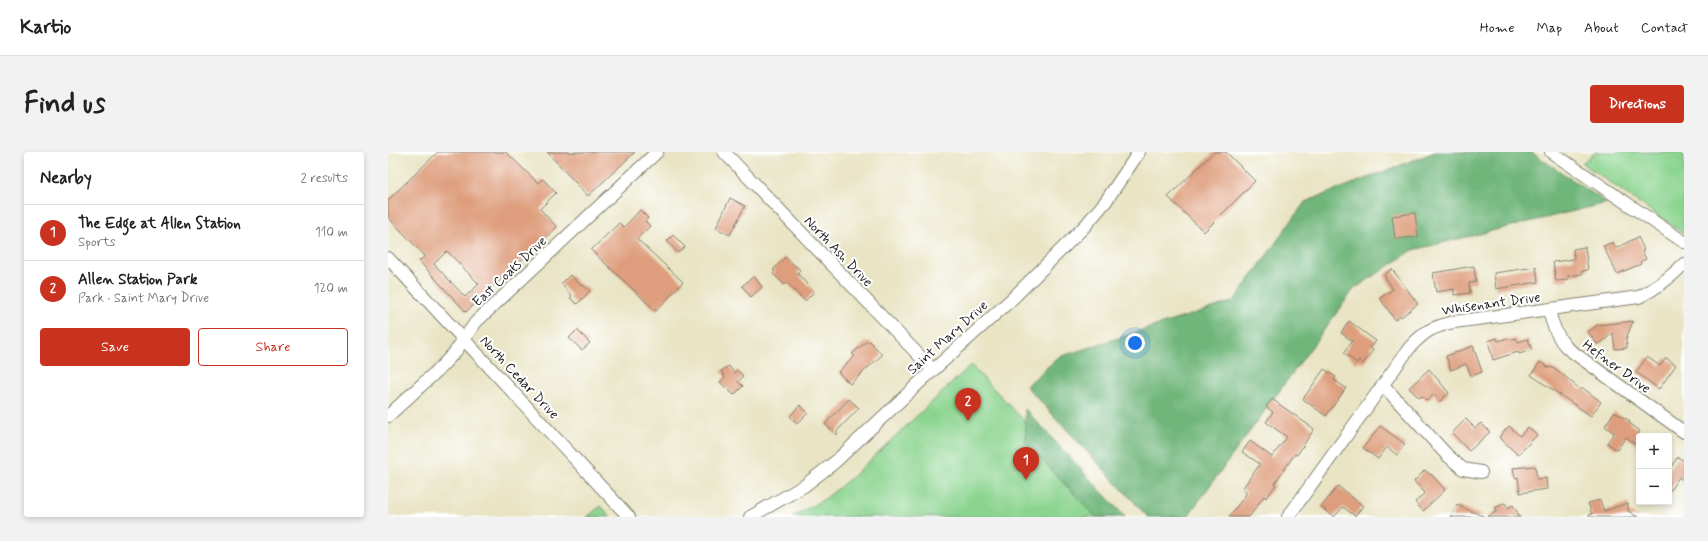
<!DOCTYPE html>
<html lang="en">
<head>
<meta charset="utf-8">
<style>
	body { margin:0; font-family:Mynerve,sans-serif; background:#f2f2f2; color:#222 }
	.controls { position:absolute; right:12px; bottom:12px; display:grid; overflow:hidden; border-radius:4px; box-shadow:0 2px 6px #0003 }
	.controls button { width:36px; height:36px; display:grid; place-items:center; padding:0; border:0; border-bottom:1px solid #e0e0e0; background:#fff; color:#222; font:20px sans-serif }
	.you { position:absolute; left:747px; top:191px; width:14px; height:14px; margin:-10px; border:3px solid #fff; border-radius:50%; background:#1a73e8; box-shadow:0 0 0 6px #1a73e833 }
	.badge { display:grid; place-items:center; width:26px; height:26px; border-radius:50%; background:#c8321e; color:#fff; font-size:13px; font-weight:700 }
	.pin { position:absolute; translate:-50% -33px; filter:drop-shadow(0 1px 2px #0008) }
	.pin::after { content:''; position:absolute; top:21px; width:14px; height:12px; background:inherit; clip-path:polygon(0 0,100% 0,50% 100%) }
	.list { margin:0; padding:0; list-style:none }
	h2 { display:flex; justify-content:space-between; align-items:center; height:52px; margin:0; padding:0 16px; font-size:17px }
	h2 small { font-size:13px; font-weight:400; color:#767676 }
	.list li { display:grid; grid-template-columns:26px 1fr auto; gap:12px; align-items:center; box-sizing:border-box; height:56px; padding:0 16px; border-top:1px solid #e0e0e0 }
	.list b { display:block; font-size:15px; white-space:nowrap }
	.list p { margin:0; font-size:13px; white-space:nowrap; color:#767676 }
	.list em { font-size:13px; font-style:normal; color:#767676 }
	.actions { display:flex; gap:8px; padding:12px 16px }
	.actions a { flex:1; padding:9px 0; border:1px solid #c8321e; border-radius:4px; text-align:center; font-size:14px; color:#c8321e }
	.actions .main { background:#c8321e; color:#fff }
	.map { position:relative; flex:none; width:1296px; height:365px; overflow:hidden; border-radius:4px }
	header { display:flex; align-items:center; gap:24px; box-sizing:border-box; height:56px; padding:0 20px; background:#fff; border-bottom:1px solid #e0e0e0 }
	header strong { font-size:19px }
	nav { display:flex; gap:22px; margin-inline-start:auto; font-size:14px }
	.intro { display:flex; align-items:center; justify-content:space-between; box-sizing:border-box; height:96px; padding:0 24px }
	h1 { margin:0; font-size:28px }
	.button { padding:10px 18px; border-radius:4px; background:#c8321e; color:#fff; font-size:14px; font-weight:700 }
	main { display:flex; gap:24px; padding:0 24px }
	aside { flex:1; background:#fff; border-radius:4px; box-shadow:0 2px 6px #0003 }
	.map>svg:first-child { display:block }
	.green { fill:#8bd48f; stroke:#547856 }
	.forest { fill:#70b67a; stroke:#46694b }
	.building { fill:#de9d7c; fill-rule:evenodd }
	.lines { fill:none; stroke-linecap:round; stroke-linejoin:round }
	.minor-casing { stroke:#828070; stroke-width:14 }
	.minor { stroke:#fff; stroke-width:12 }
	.labels { text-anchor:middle; stroke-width:4; stroke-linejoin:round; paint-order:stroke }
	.street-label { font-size:14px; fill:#1c1c1c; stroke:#fff }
</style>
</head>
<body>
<header>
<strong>Kartio</strong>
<nav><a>Home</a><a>Map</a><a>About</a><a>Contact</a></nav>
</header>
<div class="intro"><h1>Find us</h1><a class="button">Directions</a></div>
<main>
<aside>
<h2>Nearby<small>2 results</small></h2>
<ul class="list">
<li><span class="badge">1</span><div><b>The Edge at Allen Station</b><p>Sports</p></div><em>110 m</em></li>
<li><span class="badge">2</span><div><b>Allen Station Park</b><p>Park · Saint Mary Drive</p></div><em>120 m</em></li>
</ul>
<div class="actions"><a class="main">Save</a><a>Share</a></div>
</aside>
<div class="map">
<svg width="1296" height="365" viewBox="0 0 1296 365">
	<rect width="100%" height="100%" fill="#fff"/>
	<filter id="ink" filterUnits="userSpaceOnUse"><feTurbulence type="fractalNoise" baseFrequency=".025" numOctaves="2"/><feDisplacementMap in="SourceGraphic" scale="8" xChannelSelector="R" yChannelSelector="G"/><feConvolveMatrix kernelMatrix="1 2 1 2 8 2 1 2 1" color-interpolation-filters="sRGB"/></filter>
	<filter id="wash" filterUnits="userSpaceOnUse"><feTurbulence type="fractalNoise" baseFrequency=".012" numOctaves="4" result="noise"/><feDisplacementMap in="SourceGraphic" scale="16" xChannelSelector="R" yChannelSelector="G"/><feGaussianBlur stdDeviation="0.9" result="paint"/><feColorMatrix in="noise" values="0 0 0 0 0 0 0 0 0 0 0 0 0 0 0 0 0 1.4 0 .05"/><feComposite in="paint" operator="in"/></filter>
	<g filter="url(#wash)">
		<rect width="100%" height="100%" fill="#e9e4c4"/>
		<path class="green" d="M1208 0H1296V82L1194 11Z
			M583 213 728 365H404L438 346 463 326Z
			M213 354 223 365H199Z"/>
		<path class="forest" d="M1047 0H1143L1219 51 1025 98 966 137 799 365H760L638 234 671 205 846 149 917 50Z
			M637 257 737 365H708L638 291Z"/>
		<g id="blocks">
			<path class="building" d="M50 0H118L150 31 155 27 168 41 152 57 169 75 78 160 31 109 37 104 0 65V48ZM59 99 91 132 77 145 46 112Z
				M159 0H247L200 44Z
				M826 0H838L867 29 816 80 780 45Z
				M342 46 357 54 342 83 328 76Z
				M252 58 260 66 257 69 262 74 249 87 295 130 268 159 203 98 231 71 236 75Z
				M1027 61 1030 85 1007 87 1004 64Z
				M285 83 297 95 290 101 279 89Z
				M1250 85 1256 98 1254 99 1258 107 1252 110 1253 112 1229 122 1215 94 1225 90 1228 96Z
				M1197 95 1200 118 1194 119V122L1180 124V128L1168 129 1165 110 1186 107 1185 97Z
				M397 105 412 118 409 121 426 140 417 149 399 131 397 133 385 122 387 119 385 118Z
				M1086 114 1088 130 1081 131 1082 141 1066 143V137L1048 140 1045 121Z
				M1148 115 1150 130 1108 137 1106 121Z
				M1004 117 1030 152 1013 165 1012 164 1007 168 992 146 1005 137 996 123Z
				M182 123 194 134 195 133 202 139 189 152 182 146 184 144 173 132Z
				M366 124 374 135 363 145 354 134Z
				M961 169 988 189 982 196 985 198 975 212 971 208 969 211 956 201 964 189 953 181Z
				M1245 169 1238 187 1239 196 1227 197 1225 181 1213 191 1209 192 1200 180 1210 173Z
				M189 178 202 191 194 198 181 186Z
				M1109 186 1110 189 1120 186 1121 188 1128 186 1130 190 1140 187 1144 198 1131 202 1130 200 1105 208 1100 189Z
				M479 189 480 190 482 189 494 203 462 232 450 220 467 204 464 202Z
				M1085 194 1094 220 1083 224 1078 212 1063 218 1058 204Z
				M1259 205 1272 214 1278 206 1288 213 1271 237 1248 220Z
				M1152 210 1161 216 1162 215 1169 218 1193 238 1195 236 1213 250 1203 264 1143 223Z
				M341 214 346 221 349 218 355 224 350 230 355 234 346 243 332 230 337 225 333 219Z
				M936 217 948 225 946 228 958 236 938 264 915 247Z
				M1041 217 1061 241 1052 249 1046 242 1039 249 1034 244 1031 246 1021 236Z
				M461 247 471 256 449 279V283L437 272Z
				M884 247 926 277 909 303 907 302 886 332 888 333 878 346 876 344 861 365H841L858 342V340L854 337 872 312 854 300 862 289 884 305 899 285 878 270 885 260 878 255Z
				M412 253 420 261 409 272 402 264Z
				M1226 260 1242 269 1241 271 1251 278V295L1238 285 1229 298 1219 291 1226 281 1217 274Z
				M1078 267 1087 276 1093 271 1102 280 1081 299 1064 281Z
				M992 274 1017 292 1009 303 999 295 990 307 975 296Z
				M1121 274 1132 284 1140 275 1149 283 1130 303 1111 285Z
				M1290 305 1296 309V329L1291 325 1281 340V317Z
				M1147 314 1149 327 1158 326 1159 337 1132 341 1130 325 1127 326 1125 316Z
				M1037 318 1042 323 1043 322 1057 338 1035 359 1027 350 1037 341 1026 329Z
				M950 334 975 354 967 364 955 355 946 365 933 355Z
				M1212 348 1216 359 1240 351V359L1250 365H1201V363L1204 362 1200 351Z
				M1117 351 1120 356 1125 353 1132 365H1099L1109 359 1107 356Z
				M1069 353 1097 365H1063Z"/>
		</g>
	</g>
	<g filter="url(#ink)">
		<use href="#blocks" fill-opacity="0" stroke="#828070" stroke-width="1"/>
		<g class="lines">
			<g class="minor-casing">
				<path id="minor" d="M336 0 545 218
					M1163 0 1296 90
					M0 106 241 365
					M1161 158C1164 173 1169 185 1179 196L1296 280
					M995 233 1059 303 1075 317 1093 320
					M0 264 51 217 67 200 88 170 269 0
					M362 365 416 334 447 310 532 230 625 146 697 74 718 49 751 0
					M900 365 1022 195C1037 179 1044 175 1066 170L1251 145C1269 136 1282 126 1296 112"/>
			</g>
			<use href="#minor" class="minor"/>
		</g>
	</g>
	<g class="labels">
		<g class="street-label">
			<text transform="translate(451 99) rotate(46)" y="5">North Ash Drive</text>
			<text transform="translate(121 119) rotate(-43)" y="5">East Coats Drive</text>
			<text transform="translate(1103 151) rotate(-8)" y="5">Whisenant Drive</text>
			<text transform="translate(559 185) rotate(-42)" y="5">Saint Mary Drive</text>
			<text transform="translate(1229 214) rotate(36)" y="5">Hefner Drive</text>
			<text transform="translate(132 225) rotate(47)" y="5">North Cedar Drive</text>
		</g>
	</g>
</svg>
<div class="controls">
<button>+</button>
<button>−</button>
</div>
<div class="you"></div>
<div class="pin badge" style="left:638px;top:328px">1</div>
<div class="pin badge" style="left:580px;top:269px">2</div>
</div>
</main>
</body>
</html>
